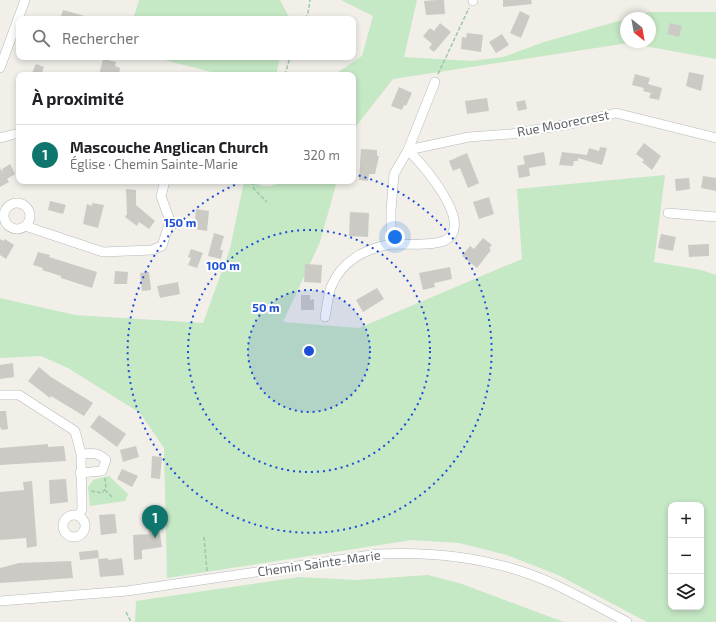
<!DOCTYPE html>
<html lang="fr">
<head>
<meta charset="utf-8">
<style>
	body { margin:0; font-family:"Exo 2",sans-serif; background:#f2f2f2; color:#202124 }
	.controls { position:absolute; right:12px; bottom:12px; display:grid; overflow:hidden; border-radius:8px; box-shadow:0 2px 6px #0003 }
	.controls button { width:36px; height:36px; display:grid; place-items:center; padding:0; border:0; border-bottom:1px solid #e0e0e0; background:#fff; color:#202124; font:20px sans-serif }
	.compass { position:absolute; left:620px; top:12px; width:36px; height:36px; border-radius:50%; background:#fff; box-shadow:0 2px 6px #0003; rotate:149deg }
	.you { position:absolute; left:395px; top:237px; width:14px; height:14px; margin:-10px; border:3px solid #fff; border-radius:50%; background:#1a73e8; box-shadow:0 0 0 6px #1a73e833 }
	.badge { display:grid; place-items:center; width:26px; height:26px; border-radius:50%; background:#0f766e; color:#fff; font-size:13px; font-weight:700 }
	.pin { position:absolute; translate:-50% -33px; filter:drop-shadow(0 1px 2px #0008) }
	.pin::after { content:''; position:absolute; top:21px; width:14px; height:12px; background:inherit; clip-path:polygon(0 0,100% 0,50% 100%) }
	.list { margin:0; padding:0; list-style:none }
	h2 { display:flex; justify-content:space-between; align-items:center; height:52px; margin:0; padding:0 16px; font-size:17px }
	h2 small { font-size:13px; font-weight:400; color:#757577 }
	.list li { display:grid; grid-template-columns:26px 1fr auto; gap:12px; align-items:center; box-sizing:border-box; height:60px; padding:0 16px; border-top:1px solid #e0e0e0 }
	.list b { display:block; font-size:15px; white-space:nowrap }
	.list p { margin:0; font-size:13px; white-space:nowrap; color:#757577 }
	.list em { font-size:13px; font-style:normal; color:#757577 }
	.icon { flex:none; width:22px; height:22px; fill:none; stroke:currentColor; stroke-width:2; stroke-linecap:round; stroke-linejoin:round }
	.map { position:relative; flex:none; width:716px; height:622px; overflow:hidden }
	.search { position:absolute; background:#fff; box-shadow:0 2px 6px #0003; left:16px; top:16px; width:340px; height:44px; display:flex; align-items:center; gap:10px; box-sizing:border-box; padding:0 14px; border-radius:8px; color:#757577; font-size:15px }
	.panel { position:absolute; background:#fff; box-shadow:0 2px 6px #0003; left:16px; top:72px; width:340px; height:112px; border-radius:8px }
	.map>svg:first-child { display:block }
	.green { fill:#c5e8c5; fill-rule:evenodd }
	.building { fill:#cccac5 }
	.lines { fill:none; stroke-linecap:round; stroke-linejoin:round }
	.minor-casing { stroke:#b5b8bc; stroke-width:10 }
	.path { stroke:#9cc7a9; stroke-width:1.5; stroke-dasharray:4 2; stroke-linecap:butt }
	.minor { stroke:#fff; stroke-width:9 }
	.ring { fill:none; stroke:#1d4ed8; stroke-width:2; stroke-dasharray:2 4 }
	.labels { text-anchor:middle; stroke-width:4; stroke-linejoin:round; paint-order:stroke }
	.street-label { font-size:13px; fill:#5f6368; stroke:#fff }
	.centre { fill:#1d4ed8; stroke:#fff; stroke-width:2 }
	.ring-label { font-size:12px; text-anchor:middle; font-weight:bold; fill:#1d4ed8; stroke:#fff; stroke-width:4; stroke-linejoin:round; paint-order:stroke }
</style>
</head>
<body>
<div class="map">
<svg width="716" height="622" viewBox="0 0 716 622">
	<rect width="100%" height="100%" fill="#f1efe8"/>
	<path class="green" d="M139 0H280L290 19H133Z
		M341 0H417L404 57 472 61 503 57 544 42 626 19V42H650V18H628L649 12H716V59L628 43 393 79 353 130V75H334L362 56 373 16Z
		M153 57H280L276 75H223Z
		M665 175 654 262 701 270 716 275V622H647L558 575 507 555 459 543 412 540 167 578 164 448 140 413 68 368 41 356 0 358V298L75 315 203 323 230 249 244 181H252L262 186H270L289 181H337L320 242 283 322 359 328 522 259 517 189ZM671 505H701V607H671Z
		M109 476 128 494 125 501 90 506 88 487 93 480Z
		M428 575 462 584 564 622H135L136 601 300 577 356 580Z"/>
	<path class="building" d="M437 0H444L445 14 426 15 424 1Z
		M503 0H531L532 4 503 7Z
		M63 10 88 17V19H60Z
		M520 11 530 16 521 38 510 33Z
		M440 23 451 32 434 52 429 48 432 44 423 36 430 28 434 31Z
		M670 23 682 26 679 37 667 34Z
		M467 33 483 35 481 52 461 49 462 37 466 38Z
		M502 34 509 45 496 53 489 42Z
		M103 59 116 62 115 66 120 68 119 75H99Z
		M36 64 44 67 41 75H31Z
		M689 72 704 75 701 91 686 86Z
		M635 74 650 78 648 84 662 88 659 100 649 98 651 93 643 91 644 88 632 85Z
		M399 87 412 93 406 106 404 105 402 110 391 106Z
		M487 98 489 111 467 114 465 101Z
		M525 100 527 109 518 111 516 102Z
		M644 143 661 156 652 170 642 162 644 160 636 154Z
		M600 147 607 148 602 165 578 158V161H574L573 166 559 165 562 152 587 155 589 148 599 151Z
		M361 149 377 150V156H379L375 174H369L368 181 359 180Z
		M544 152 546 165 529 168 530 176 519 178 517 166 525 164 523 156Z
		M467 153 479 183 468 188 460 168 453 171 449 161Z
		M10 164 15 174 7 179 9 182 0 187V168L3 173 2 169Z
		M703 176 716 178V191L701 188Z
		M689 178 690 189 676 191 675 179Z
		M126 189 136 190V205L155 221 149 229 139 222 137 226 125 217 127 214Z
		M489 197 494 214 479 219 473 202Z
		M50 201 66 205 63 214 48 210Z
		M92 203 104 205 98 228 83 224 87 204 92 206Z
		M196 209 209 211 207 231 194 229Z
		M350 212 369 213 368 237 349 236Z
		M214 233 224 236 220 250H223L221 259 208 256Z
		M661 234 676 237 673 251 658 248Z
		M483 238 492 245 489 248 491 250 477 268 462 256 470 246 474 249Z
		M0 239 4 241 5 239 14 245 6 259 0 255Z
		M709 244V256L689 257 688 245Z
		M191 249 203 253 197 268 188 265 191 258 188 257Z
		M38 252 50 255 49 257 97 272 92 288 61 278V276L42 270 43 268 33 265Z
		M305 264 322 265 321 283 304 282Z
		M450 267 452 279 434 283 435 287 423 290 419 273Z
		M115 271 128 272 127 284H114Z
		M149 272 151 290 142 291 140 273Z
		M178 282 180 294 160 298 157 286Z
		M377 288 384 299 363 312 356 300Z
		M301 295H310V300L314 299V310H301Z
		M13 363 14 377 0 379V365Z
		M39 367 51 377 93 403 84 416 51 396 50 398 28 381Z
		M0 411H6L8 429 2 430 0 427Z
		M99 415 126 434 117 447 90 427Z
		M48 444V447L64 446 66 461 0 465V448Z
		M136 446 139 457 123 462 120 450Z
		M152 456 162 457 160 479 151 478Z
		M122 469 138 476 132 487 117 479Z
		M66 479 68 502 50 504 49 480Z
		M32 481 37 546 27 548 26 538 0 540V492L24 490 23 482Z
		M115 514 117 533 101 535 99 515Z
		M159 528 162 547 142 550V559L134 560 133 535 149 534 148 530Z
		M98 550 99 558 80 560 79 552Z
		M108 558V560L122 558 124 575 100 577 98 559Z
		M71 561 73 578 0 583V568L19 563Z"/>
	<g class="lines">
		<g class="minor-casing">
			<path id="minor" d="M473 1V0
				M0 68 25 0
				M0 138 19 133
				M408 150C421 163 475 223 446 240 435 246 404 244 391 244V210L394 174 408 150 435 82
				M408 150 469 137 511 134 575 123 616 113 716 138
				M4 216a13 13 0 1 1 26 0a13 13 0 1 1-26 0Z
				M668 213 716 217
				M25 226 103 252 152 250 162 246 170 221 161 196 165 181
				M325 317C327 307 328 296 331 287 342 260 365 249 391 244
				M0 395H19L75 431 81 454 82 509 79 516
				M80 473 102 471 106 460C98 452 91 453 81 454
				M63 526a11 11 0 1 1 22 0a11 11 0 1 1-22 0Z
				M0 601 127 591 378 554C438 551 499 559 554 584 579 596 603 609 627 622"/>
		</g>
		<path class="path" d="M305 19 308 13 310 0
			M438 74 469 8
			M285 75 290 57
			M253 181 254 189 267 202
			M105 490 113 498
			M91 491 102 493 106 488 105 478
			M204 537 207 571
			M126 612 131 622"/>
		<use href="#minor" class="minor"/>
	</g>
	<circle cx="309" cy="351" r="61" fill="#1d4ed8" fill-opacity=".12"/>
	<g class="ring">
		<circle cx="309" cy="351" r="61"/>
		<circle cx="309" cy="351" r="121"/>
		<path d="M353 174A182 182 0 1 1 244 181"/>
	</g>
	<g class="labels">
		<g class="street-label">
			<text transform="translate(563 123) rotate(-11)" y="5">Rue Moorecrest</text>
			<text transform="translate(319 563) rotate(-8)" y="5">Chemin Sainte-Marie</text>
		</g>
	</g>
	<circle cx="309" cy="351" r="6" class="centre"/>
	<g class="ring-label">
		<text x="180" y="227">150 m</text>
		<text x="223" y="270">100 m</text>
		<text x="266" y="312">50 m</text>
	</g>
</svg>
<div class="controls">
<button>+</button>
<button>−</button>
<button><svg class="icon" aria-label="layers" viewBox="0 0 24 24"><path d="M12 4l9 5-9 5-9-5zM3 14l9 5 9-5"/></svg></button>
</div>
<svg class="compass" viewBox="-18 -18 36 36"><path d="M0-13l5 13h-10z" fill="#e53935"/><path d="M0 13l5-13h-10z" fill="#757577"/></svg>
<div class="you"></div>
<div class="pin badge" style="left:155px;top:538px">1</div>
<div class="search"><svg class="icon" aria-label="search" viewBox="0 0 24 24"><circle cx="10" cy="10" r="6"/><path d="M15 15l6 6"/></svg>Rechercher</div>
<section class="panel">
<h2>À proximité<small></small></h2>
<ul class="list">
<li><span class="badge">1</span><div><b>Mascouche Anglican Church</b><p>Église · Chemin Sainte-Marie</p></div><em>320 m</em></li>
</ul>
</section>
</div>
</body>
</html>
